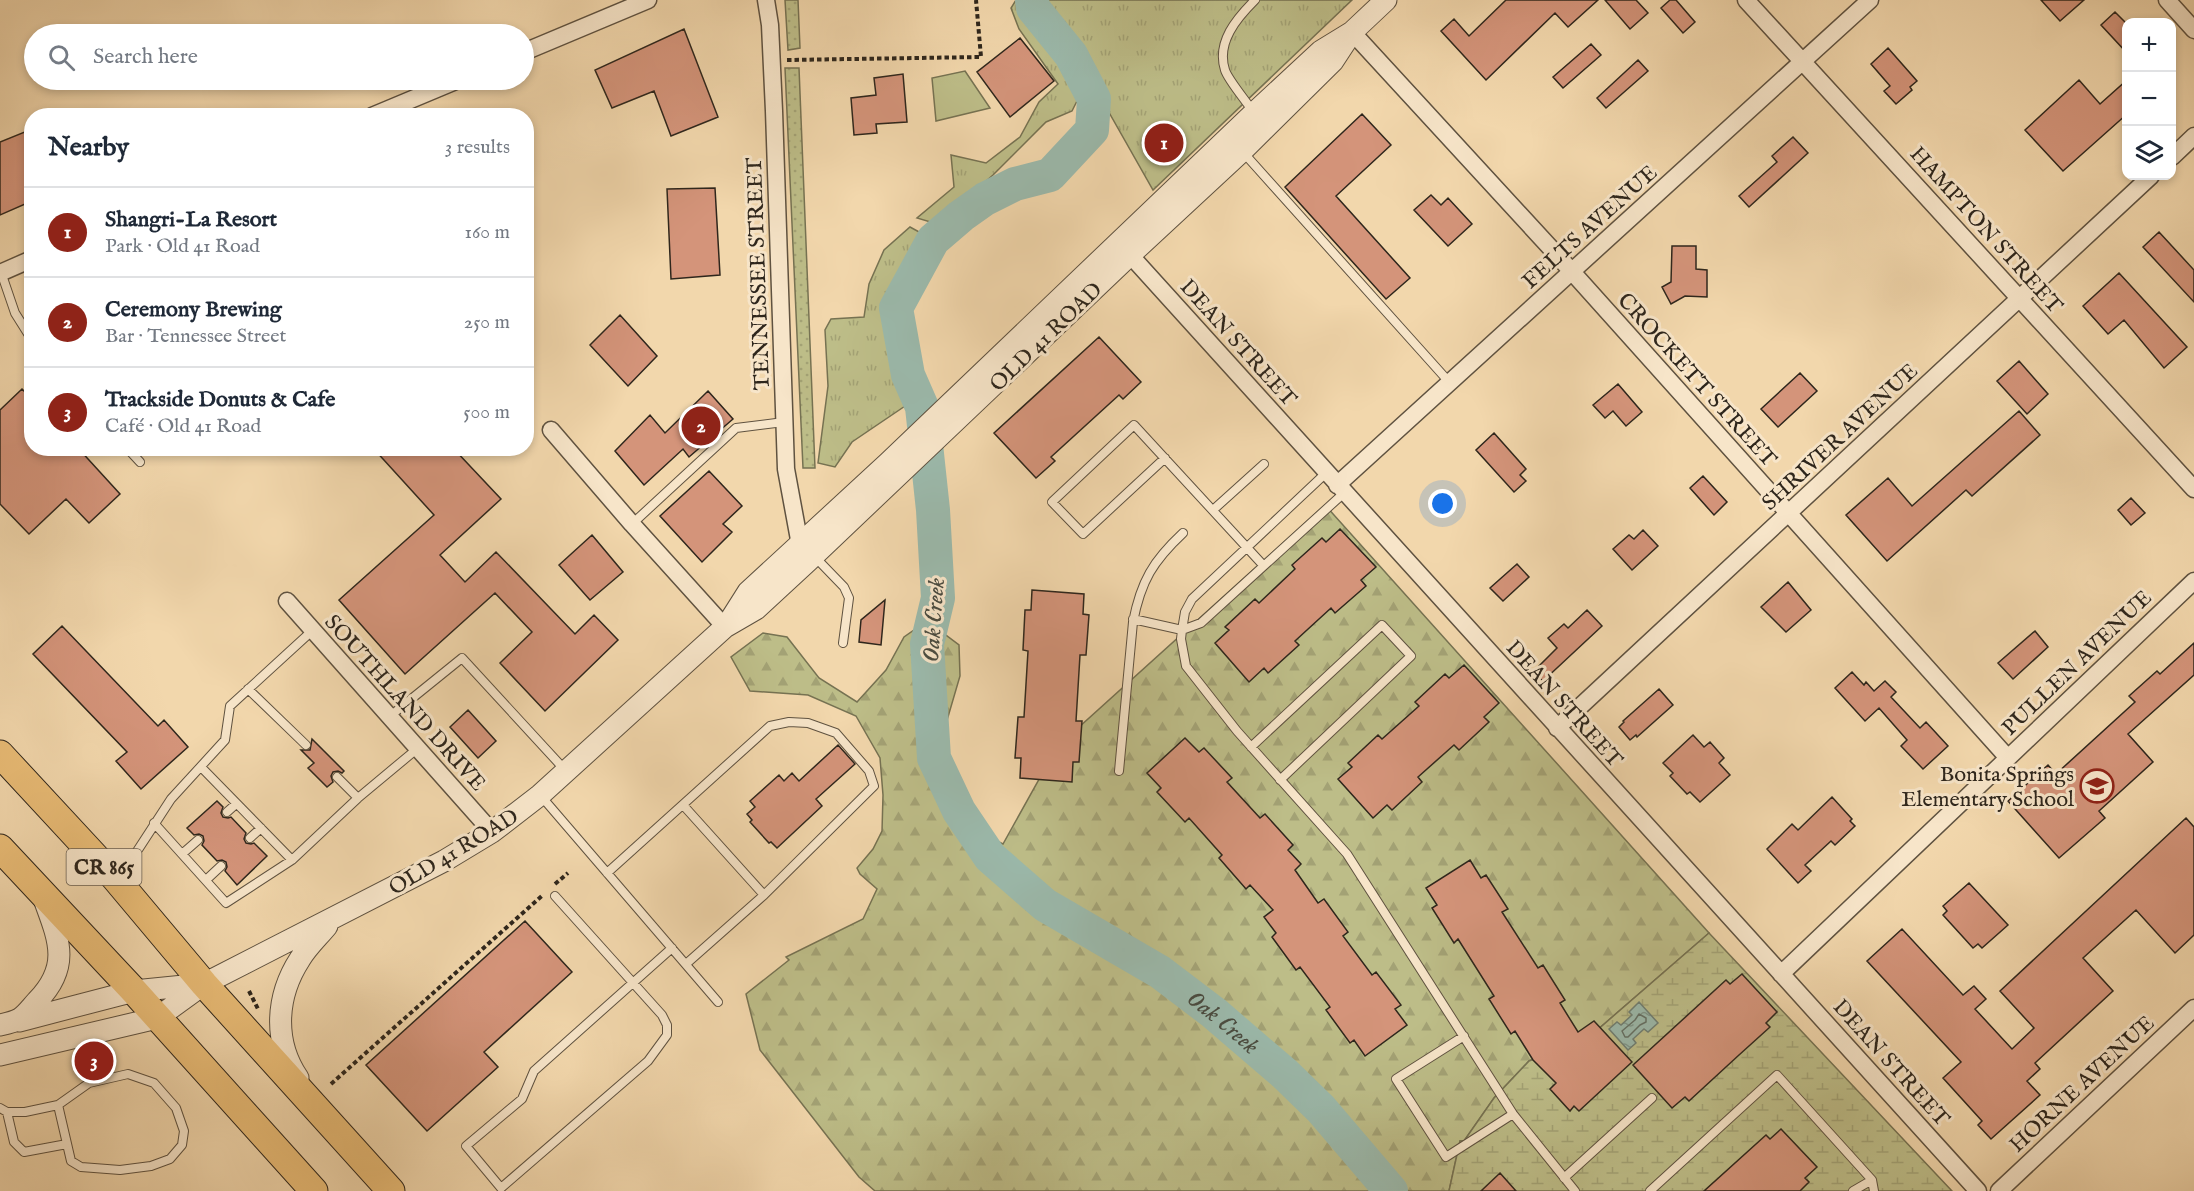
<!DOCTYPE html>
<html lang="en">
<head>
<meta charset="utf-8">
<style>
	body { margin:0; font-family:"IM FELL English",serif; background:#f2f2f3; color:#1f2937 }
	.controls { position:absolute; right:18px; top:18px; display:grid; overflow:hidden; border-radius:12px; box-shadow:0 3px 9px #0003 }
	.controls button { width:54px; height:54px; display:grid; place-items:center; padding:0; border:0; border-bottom:2px solid #e0e1e3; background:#fff; color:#1f2937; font:30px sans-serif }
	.you { position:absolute; left:1443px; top:504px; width:21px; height:21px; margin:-15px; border:4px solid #fff; border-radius:50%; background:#1a73e8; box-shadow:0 0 0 9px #1a73e833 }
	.badge { display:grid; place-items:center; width:39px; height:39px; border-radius:50%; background:#8f2418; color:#fff; font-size:20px; font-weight:700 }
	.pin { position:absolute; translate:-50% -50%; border:3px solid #fff; box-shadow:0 2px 6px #0006 }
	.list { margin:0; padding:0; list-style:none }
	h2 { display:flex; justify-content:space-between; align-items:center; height:78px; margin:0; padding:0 24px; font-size:26px }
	h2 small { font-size:20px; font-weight:400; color:#747a83 }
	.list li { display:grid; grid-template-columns:39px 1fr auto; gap:18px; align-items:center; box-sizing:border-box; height:90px; padding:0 24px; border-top:2px solid #e0e1e3 }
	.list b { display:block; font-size:22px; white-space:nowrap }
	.list p { margin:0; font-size:20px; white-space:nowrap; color:#747a83 }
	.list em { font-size:20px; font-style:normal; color:#747a83 }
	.icon { flex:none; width:33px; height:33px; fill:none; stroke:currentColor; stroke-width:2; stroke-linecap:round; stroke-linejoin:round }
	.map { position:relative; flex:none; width:2194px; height:1191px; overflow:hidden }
	.search { position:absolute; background:#fff; box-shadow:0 3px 9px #0003; left:24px; top:24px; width:510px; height:66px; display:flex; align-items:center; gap:15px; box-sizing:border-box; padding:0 21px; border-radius:33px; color:#747a83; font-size:22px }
	.panel { position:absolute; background:#fff; box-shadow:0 3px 9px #0003; left:24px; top:108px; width:510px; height:348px; border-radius:24px }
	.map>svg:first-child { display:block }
	.grass { fill:url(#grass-dots); stroke:#767252; stroke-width:1.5 }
	.forest { fill:url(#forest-firs); stroke:#767252; stroke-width:1.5 }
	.wetland { fill:url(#wetland-marsh); stroke:#767252; stroke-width:1.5 }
	.park { fill:url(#park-tufts); stroke:#767252; stroke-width:1.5 }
	.garden { fill:#bdbd88; stroke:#767252; stroke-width:1.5 }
	.water { fill:url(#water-ripples); stroke:#6f7e72; stroke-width:1.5 }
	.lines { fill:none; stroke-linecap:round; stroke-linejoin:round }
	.shore { stroke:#647064; stroke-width:1.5 }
	.river { stroke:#9bb9ab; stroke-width:34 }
	.building { fill:#d4947a; stroke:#2e261c; stroke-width:1.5 }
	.service-casing { stroke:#5f5240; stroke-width:10 }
	.minor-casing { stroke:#5f5240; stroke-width:19 }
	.tertiary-casing { stroke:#5f5240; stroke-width:23 }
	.primary-casing { stroke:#2e261c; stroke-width:29 }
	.path { stroke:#2e261c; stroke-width:4; stroke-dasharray:4.5 3; stroke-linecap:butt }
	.service { stroke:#f7e5c9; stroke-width:8 }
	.minor { stroke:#f7e5c9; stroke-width:16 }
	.tertiary { stroke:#f7e5c9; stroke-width:21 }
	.primary { stroke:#e9bc76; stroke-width:27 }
	.labels { text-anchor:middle; stroke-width:6; stroke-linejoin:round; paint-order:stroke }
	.shield { fill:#f7e5c9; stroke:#6a5f50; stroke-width:1.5 }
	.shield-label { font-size:21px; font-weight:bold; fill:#2e261c }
	.street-label { font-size:22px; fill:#2e261c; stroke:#f7e5c9 }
	.poi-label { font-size:22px; fill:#2e261c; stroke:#f7e5c9; text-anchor:end }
	.water-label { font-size:24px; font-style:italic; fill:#494b40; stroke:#f7e5c9 }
</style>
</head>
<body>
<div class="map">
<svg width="2194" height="1191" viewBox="0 0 2194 1191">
	<defs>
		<pattern id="grass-dots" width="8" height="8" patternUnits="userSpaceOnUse" patternTransform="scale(1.5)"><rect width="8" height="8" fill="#bdbd88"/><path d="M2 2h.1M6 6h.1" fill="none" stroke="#a3a275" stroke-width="1.8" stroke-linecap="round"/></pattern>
		<pattern id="forest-firs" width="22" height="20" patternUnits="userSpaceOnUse" patternTransform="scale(1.5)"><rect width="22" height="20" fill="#bdbd88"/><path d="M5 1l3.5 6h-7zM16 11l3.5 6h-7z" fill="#a3a275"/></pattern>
		<pattern id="wetland-marsh" width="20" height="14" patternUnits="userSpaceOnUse" patternTransform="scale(1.5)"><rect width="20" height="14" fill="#bdbd88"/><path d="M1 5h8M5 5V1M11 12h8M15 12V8" fill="none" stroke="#a3a275"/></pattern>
		<pattern id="park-tufts" width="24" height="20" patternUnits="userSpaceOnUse" patternTransform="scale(1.5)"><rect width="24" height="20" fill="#bdbd88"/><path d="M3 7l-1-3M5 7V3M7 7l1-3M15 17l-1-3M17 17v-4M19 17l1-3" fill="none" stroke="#a3a275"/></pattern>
		<pattern id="water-ripples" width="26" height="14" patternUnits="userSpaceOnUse" patternTransform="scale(1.5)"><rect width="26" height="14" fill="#9bb9ab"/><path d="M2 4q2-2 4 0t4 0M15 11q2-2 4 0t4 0" fill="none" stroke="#7f968a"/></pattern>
	</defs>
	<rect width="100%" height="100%" fill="#f2d7ac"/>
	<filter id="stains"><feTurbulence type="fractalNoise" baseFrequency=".00333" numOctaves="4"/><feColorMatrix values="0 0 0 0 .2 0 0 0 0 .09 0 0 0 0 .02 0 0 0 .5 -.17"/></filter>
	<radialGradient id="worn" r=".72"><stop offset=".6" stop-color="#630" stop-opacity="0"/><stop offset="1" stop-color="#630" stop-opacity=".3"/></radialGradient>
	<path class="grass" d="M785 0H798L800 48 788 50Z
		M785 68H799L815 468H803Z"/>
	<path class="forest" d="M1325 505 1709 933 1588 1038 1529 1061 1494 1098 1464 1141H1460L1449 1191H875L859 1177 760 1050 746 994 789 960 786 957 863 919 877 889 860 874 857 868 873 849 882 831 883 795 880 758 856 716 808 695 750 691 731 657 763 633 787 637 819 678 857 702 886 670 904 637 927 621 959 645 960 676 938 751 944 786 973 829 1003 844 1057 747Z"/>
	<path class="wetland" d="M1709 933 1952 1191H1449L1460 1141H1464L1494 1098 1529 1061 1588 1038Z"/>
	<path class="park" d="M1016 0H1019L1051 39 1081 93 1072 111 1046 122 993 175 937 224 917 218 954 187 951 155 986 163 1020 137 1039 102 1058 84 1019 29 1011 8Z
		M1038 0H1352L1153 190 1073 49 1038 8Z
		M910 227 921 233 922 243 899 289 889 321 911 402 852 442 835 467 818 463 828 386 825 330 831 319 864 317 869 284 884 250Z"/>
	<path class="garden" d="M965 71 990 108 936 121 932 78Z"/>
	<path class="water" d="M1639 1002 1658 1023 1648 1032 1644 1029 1633 1039 1636 1043 1628 1050 1609 1029 1617 1022 1621 1025 1632 1015 1629 1012Z"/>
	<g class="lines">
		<path class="shore" d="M1639 1014 1646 1018V1022L1640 1025 1628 1037H1625L1622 1031 1635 1020Z"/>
		<path class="river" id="s1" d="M1032 0 1033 8 1071 55 1094 99 1092 130 1050 175 1015 184 985 199 961 216 933 240 896 308 908 375 922 407 933 510 938 598 927 644 934 758 959 811 990 857 1045 905 1160 972 1214 1013 1285 1074 1321 1109 1391 1191"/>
	</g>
	<path class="building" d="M1506 0H1598L1568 27 1555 13 1486 80 1441 31 1454 19 1469 36Z
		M1605 0H1636L1648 13 1630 29Z
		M1670 0H1676L1695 22 1683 33 1661 8Z
		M2041 0H2084L2060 21Z
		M2115 12 2127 24V53L2101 25Z
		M684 29 718 117 671 136 654 91 612 108 595 70Z
		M1020 38 1054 81 1010 117 977 72Z
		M1591 44 1601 55 1563 88 1553 77Z
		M1888 48 1917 81 1910 87 1912 90 1896 104 1884 91 1890 86 1871 64Z
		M1638 60 1648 71 1606 108 1597 98Z
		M903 74 907 122 876 124 877 133 854 135 851 98 876 95 874 78Z
		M2079 80 2100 104 2127 80V114L2063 171 2025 130Z
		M1362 114 1391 145 1336 196 1410 278 1386 299 1285 187Z
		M32 129V201L0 215V142Z
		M1793 137 1808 153 1749 207 1739 196 1777 162 1772 156Z
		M715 188 720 275 671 279 667 189Z
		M1431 195 1441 205 1448 198 1472 224 1448 246 1414 210Z
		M2159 232 2194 270V302L2143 247Z
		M1672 246H1696V269L1707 270V297L1685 296 1671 304 1662 287 1671 282Z
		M2119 273 2187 347 2164 368 2124 320 2108 334 2083 306Z
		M620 315 657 356 628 386 590 345Z
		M1099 337 1141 382 1123 399 1119 395 1051 457 1055 461 1036 478 994 433Z
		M2019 361 2048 394 2027 414 1997 381Z
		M1800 373 1817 391 1778 427 1761 409Z
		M1618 384 1642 412 1626 426 1613 411 1605 418 1593 405Z
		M22 389 32 399V448H78L120 494 89 523 66 499 29 534 0 504V410Z
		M708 391 733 419 689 457 683 449 644 485 615 451 650 415 665 433Z
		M2019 411 2040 435 1972 496 1966 490 1887 561 1846 515 1888 478 1912 506Z
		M1494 433 1526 469 1520 475 1526 481 1514 492 1476 450Z
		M373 448H453L501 499 440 555 465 582 496 552 575 634 594 615 618 640 545 711 500 663 532 632 495 593 405 674 339 600 434 515Z
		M709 471 742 506 723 524 732 532 702 562 660 516Z
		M1703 476 1727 502 1714 515 1690 488Z
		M2131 498 2145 513 2131 525 2118 510Z
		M1340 529 1376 567 1361 580 1366 586 1335 613 1331 608 1295 641 1299 645 1268 673 1264 668 1249 682 1215 643 1229 630 1225 627 1255 599 1259 603 1295 569 1292 565 1322 538 1326 542Z
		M1643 530 1658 546 1632 570 1613 549 1629 535 1634 539Z
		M592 535 623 572 590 600 559 565Z
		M1517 564 1529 577 1503 601 1490 588Z
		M1788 582 1811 610 1786 632 1761 607Z
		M1032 590 1084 594 1083 614 1089 615 1086 655H1080L1076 721H1082L1079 762H1073L1072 782 1020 778 1021 758H1015L1018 717H1024L1028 651 1023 650 1025 610H1031Z
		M885 600 881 645 859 642 861 620Z
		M1587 610 1602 626 1543 681 1533 672 1557 648 1548 638 1564 624 1568 628Z
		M62 626 158 726 164 720 188 747 141 789 116 761 127 752 33 654Z
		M2035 631 2048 647 2013 679 1998 663Z
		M2194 643V675L2128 734 2153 762 2099 811 2105 818 2059 858 2008 801 2048 765 2056 774 2135 702 2129 696 2157 671 2160 674Z
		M1464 665 1499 703 1484 717 1489 722 1459 750 1454 745 1418 777 1422 782 1392 810 1387 805 1373 818 1338 779 1352 767 1348 763 1378 735 1382 739 1419 706 1415 702 1445 674 1449 678Z
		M1852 672 1864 685 1866 682 1874 691 1885 681 1896 692 1891 697 1920 728 1926 722 1948 746 1923 769 1901 746 1907 740 1879 708 1865 721 1835 688Z
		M1659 689 1673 705 1637 737 1636 735 1630 740 1619 727 1624 722 1623 721Z
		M468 710 496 741 478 758 450 727Z
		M1693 735 1704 747 1710 742 1724 758 1719 763 1730 775 1700 802 1690 792 1687 794 1670 776 1673 773 1663 763Z
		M1185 738 1199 752 1204 748 1232 778 1227 782 1260 818 1265 814 1293 845 1288 850 1301 864 1295 870 1318 903 1324 899 1348 932 1343 936 1372 975 1376 972 1401 1005 1395 1009 1407 1025 1365 1056 1354 1040 1350 1043 1326 1010 1330 1007 1300 967 1296 970 1272 937 1276 933 1264 917 1273 910 1250 885 1246 889 1219 858 1222 855 1189 818 1185 822 1157 792 1161 788 1147 773Z
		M312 739 344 771 342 773 338 771 333 772 331 776 333 782 327 787 308 768 314 763 301 750H310Z
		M838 745 855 764 816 799 822 806 777 848 771 842 769 843 750 822 752 820 747 814 755 807 750 801 779 775 784 781 792 773 799 781Z
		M1832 797 1852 819 1850 821 1855 826 1835 845 1831 841 1805 865 1811 871 1798 883 1767 849 1792 824 1798 830Z
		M217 801 223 807 221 813 223 817 228 818 231 817 246 833 244 839 246 843 251 844 254 843 267 856 237 885 225 871 227 867 226 862 222 860 217 861 202 845 204 841 203 836 199 834 194 835 187 828Z
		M2186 818 2194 827V935L2175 953 2136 910 2083 958 2113 991 2035 1063 2040 1069 2027 1081 2040 1095 1991 1139 1978 1125 1982 1121 1943 1078 1961 1062 1867 961 1902 929 1963 995 1974 986 1986 999 1975 1009 2012 1049 2034 1028 2000 991Z
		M1470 860 1481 878 1486 875 1508 909 1502 912 1538 968 1543 965 1565 1000 1560 1003 1578 1032 1594 1021 1632 1062 1579 1111 1574 1106 1570 1111 1550 1089 1556 1083 1533 1060 1515 1031 1511 1034 1489 999 1494 996 1458 939 1454 943 1432 908 1437 905 1426 888Z
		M1969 883 2008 925 1982 948 1978 944 1973 948 1943 915 1947 911 1943 906Z
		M525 921 572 972 484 1052 498 1067 427 1131 366 1065Z
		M1742 974 1777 1012 1766 1023 1770 1027 1739 1055 1689 1101 1685 1097 1672 1108 1633 1065 1726 980 1730 984Z
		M1781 1129 1817 1167 1805 1178 1809 1182 1800 1191H1704L1766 1135 1770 1139Z
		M1500 1173 1516 1191H1481Z"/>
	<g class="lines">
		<g class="service-casing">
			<path id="service" d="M1254 113C1247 102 1228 80 1225 70 1216 42 1237 18 1255 0
				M1242 151 1450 383
				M1 272 15 313 32 340
				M127 448 140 462
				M1165 458 1083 534 1052 502 1134 425 1263 565
				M1326 473 1192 599 1185 612 1182 630 1181 639 1186 666 1237 731 1347 854 1513 1114 1575 1191
				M1213 510 1264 464
				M632 524 736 428 784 422
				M814 556 844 587 849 598 843 643
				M1133 619 1182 630 1201 623 1344 493
				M248 689 306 745
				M389 717 462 658 565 770
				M1251 747 1382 625 1411 656 1280 780
				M201 767 292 860
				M1119 771 1133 622C1141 581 1153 561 1183 533
				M337 777 358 798
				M541 796 718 1002
				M683 805 764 895 686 964
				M227 812 236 804
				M154 823 226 903 292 860 358 798 418 748
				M250 838 261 828
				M182 854 198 840
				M607 873 770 726 789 722 808 723 836 733 869 771 874 786 764 895
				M117 876 130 862 171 799 225 740 230 706 313 630
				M206 880 221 866
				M555 896 662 1015 667 1025V1035L648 1061 501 1188 466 1146 522 1099 534 1071 672 948
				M1464 1036 1396 1079 1446 1157 1513 1114
				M0 1108 7 1112H25L58 1105 89 1083 128 1074 154 1083 176 1108 184 1131 182 1145 170 1159 151 1166 120 1170 81 1167 71 1161 58 1105
				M7 1112 14 1142 24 1152 67 1144
				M1564 1178 1652 1098
				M1650 1191 1777 1075 1872 1180 1874 1191
				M1853 1191 1872 1180"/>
		</g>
		<g class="minor-casing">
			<path id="minor" d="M766 0 770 25 774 111 786 469 800 545
				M1746 0 2194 489
				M2167 0 2194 30
				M1352 32 1557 255 2008 758
				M524 52 648 0
				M372 116 458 80
				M2172 157 2194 136
				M1122 246 1978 1191
				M0 273 32 259
				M551 430 632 524 725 627
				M1337 485 1870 0
				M287 601 492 832
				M1557 728 2151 176
				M1781 974 2194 581
				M1999 1191 2194 1008"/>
		</g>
		<g class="tertiary-casing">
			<path id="tertiary" d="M729 622 748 592 888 463 1254 113 1321 51 1352 32 1386 0
				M19 1021 134 991 204 984
				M0 1025C23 1020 22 1018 37 1001 71 966 59 940 44 899
				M0 1055 157 1018 204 984 444 861 492 832 540 795 725 627 756 609 808 561 1131 254 1242 151 1333 61 1352 32
				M298 1078C273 1041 276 996 300 959 307 947 318 937 327 926"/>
		</g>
		<g class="primary-casing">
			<path id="primary" d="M0 754 115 878 204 984 391 1191
				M0 848 134 991 314 1191"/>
		</g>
		<path class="path" d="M787 60 981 57 976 0
			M555 884 568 873
			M249 991 258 1009
			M331 1084 543 895"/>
		<use href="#service" class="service"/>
		<use href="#minor" class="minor"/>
		<use href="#tertiary" class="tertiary"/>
		<use href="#primary" class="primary"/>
	</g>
	<defs>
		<g id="school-ring" transform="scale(1.725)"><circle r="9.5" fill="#f7e5c9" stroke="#8f2418" stroke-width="1.5"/><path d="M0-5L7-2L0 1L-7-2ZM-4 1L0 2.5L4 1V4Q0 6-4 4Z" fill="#8f2418"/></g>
	</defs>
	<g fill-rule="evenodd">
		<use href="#school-ring" x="2097" y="786"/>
	</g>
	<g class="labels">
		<rect class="shield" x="66.5" y="849" width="75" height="36" rx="4.5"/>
		<g class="shield-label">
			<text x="104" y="874">CR 865</text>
		</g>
		<g class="street-label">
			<text transform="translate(1589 226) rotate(-42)" y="8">FELTS AVENUE</text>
			<text transform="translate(1987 229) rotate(48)" y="8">HAMPTON STREET</text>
			<text transform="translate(757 274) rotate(-92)" y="8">TENNESSEE STREET</text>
			<text transform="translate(1045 336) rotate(-44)" y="8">OLD 41 ROAD</text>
			<text transform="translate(1239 342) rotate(48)" y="8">DEAN STREET</text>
			<text transform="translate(1698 379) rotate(48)" y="8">CROCKETT STREET</text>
			<text transform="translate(1839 436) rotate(-43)" y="8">SHRIVER AVENUE</text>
			<text transform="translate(2076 662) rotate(-44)" y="8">PULLEN AVENUE</text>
			<text transform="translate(406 702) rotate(48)" y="8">SOUTHLAND DRIVE</text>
			<text transform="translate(1565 703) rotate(48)" y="8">DEAN STREET</text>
			<text transform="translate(453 851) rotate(-31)" y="8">OLD 41 ROAD</text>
			<text transform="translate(1892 1062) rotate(48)" y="8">DEAN STREET</text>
			<text transform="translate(2081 1083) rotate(-43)" y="8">HORNE AVENUE</text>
		</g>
		<g class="poi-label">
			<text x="2074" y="781">Bonita Springs<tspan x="2074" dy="25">Elementary School</tspan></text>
		</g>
		<g class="water-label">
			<text transform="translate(933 620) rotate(-86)" y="8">Oak Creek</text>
			<text dy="8" stroke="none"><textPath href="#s1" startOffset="1281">Oak Creek</textPath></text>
		</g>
	</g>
	<rect width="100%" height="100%" filter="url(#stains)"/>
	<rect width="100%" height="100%" fill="url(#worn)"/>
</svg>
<div class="controls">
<button>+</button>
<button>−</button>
<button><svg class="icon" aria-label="layers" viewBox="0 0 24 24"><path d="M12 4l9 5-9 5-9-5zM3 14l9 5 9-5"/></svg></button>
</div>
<div class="you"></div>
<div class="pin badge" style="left:1164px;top:143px">1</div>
<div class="pin badge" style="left:701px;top:426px">2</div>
<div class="pin badge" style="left:94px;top:1061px">3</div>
<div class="search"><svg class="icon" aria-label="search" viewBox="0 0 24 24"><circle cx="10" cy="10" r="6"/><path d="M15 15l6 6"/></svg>Search here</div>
<section class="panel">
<h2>Nearby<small>3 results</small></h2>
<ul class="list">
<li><span class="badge">1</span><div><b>Shangri-La Resort</b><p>Park · Old 41 Road</p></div><em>160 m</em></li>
<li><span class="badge">2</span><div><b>Ceremony Brewing</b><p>Bar · Tennessee Street</p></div><em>250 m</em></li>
<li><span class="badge">3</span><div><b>Trackside Donuts &amp; Cafe</b><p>Café · Old 41 Road</p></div><em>500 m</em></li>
</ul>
</section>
</div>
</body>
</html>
